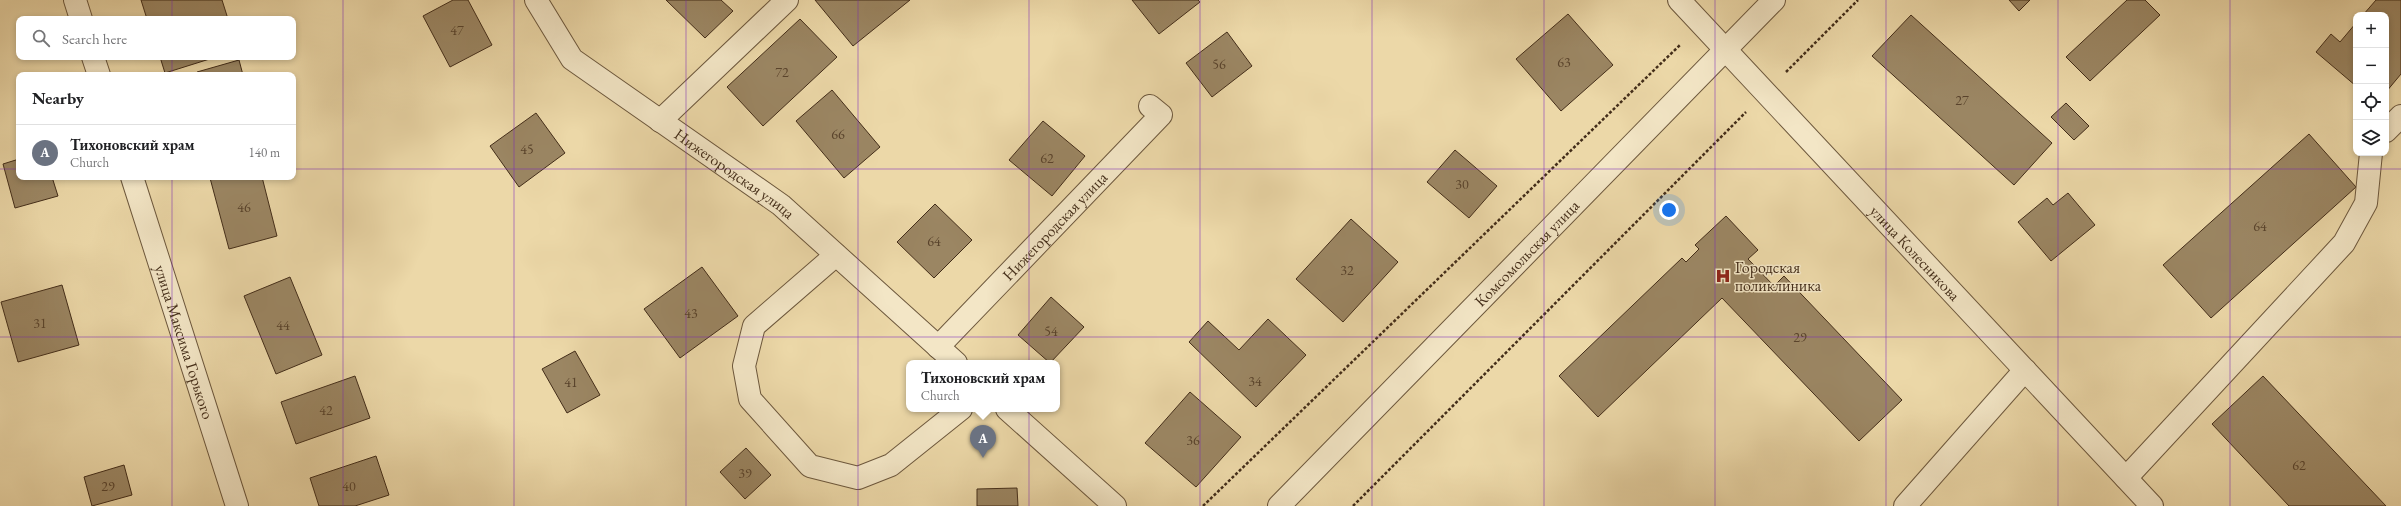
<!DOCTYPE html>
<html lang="en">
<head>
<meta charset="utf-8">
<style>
	body { margin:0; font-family:"EB Garamond",serif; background:#f6f6f6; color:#202124 }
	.controls { position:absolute; right:12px; top:12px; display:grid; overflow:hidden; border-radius:8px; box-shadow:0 2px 6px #0003 }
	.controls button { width:36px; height:36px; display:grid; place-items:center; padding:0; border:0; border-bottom:1px solid #e0e0e0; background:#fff; color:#202124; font:20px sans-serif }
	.you { position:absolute; left:1669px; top:210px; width:14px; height:14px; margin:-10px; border:3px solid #fff; border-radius:50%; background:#1a73e8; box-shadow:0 0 0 6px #1a73e833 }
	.badge { display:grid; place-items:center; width:26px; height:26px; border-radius:50%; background:#111827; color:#fff; font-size:13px; font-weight:700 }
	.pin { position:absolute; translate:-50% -33px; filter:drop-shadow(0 1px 2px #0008) }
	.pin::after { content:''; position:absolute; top:21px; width:14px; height:12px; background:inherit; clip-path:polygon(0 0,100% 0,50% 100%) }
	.popup { position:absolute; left:906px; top:360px; width:154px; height:52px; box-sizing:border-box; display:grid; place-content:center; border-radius:8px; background:#fff; filter:drop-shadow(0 1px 3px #0005); font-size:13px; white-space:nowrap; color:#757577 }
	.popup b { font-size:15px; color:#202124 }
	.popup::after { content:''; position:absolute; left:50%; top:100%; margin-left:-8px; border:8px solid transparent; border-top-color:#fff }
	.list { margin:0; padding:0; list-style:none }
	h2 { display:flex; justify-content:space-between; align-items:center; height:52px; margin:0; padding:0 16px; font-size:17px }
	h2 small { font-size:13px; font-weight:400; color:#757577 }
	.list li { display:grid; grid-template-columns:26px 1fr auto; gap:12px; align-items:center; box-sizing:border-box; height:56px; padding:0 16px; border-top:1px solid #e0e0e0 }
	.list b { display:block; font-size:15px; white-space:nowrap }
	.list p { margin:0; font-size:13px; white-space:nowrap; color:#757577 }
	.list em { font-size:13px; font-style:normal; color:#757577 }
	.icon { flex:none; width:22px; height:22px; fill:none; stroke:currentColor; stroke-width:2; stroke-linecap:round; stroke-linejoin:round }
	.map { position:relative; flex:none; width:2401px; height:506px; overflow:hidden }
	.search { position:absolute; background:#fff; box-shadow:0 2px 6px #0003; left:16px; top:16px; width:280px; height:44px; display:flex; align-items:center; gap:10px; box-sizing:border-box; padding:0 14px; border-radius:8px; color:#757577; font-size:15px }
	.panel { position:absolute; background:#fff; box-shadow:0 2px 6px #0003; left:16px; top:72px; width:280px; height:108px; border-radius:8px }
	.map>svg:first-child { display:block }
	.building { fill:#9b8663; stroke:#432d19 }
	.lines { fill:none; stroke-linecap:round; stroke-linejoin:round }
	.minor-casing { stroke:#6d583d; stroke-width:24 }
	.path { stroke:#432d19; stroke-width:2.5; stroke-dasharray:3 2; stroke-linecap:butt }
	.minor { stroke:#f3e6c6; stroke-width:22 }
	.grid { fill:none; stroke:#7b2cbf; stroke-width:1; stroke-opacity:0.55 }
	.labels { text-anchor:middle; stroke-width:3; stroke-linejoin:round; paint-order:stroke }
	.number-label { font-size:14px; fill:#59432c }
	.street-label { font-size:16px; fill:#432d19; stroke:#f3e6c6 }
	.poi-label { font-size:16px; fill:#432d19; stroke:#f3e6c6; text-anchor:start }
</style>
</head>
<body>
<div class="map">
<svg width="2401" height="506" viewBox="0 0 2401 506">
	<rect width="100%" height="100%" fill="#ecd8a8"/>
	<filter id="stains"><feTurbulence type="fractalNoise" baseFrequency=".005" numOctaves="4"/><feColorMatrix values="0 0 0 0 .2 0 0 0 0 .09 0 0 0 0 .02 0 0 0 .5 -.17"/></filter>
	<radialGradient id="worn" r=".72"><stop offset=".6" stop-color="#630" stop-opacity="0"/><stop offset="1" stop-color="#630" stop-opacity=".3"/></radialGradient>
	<path class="building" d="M141 0H222L228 19H147Z
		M453 0H468L492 45 450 67 423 16Z
		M666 0H721L733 11 705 38Z
		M815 0H910L853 46Z
		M1132 0H1198L1200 2 1159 34Z
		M2009 0H2030L2019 11Z
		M2127 0H2145L2160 15 2090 81 2066 57Z
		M2376 0H2401V74L2386 92V15H2363Z
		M1568 14 1613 65 1561 111 1516 59Z
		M1911 15 2052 143 2014 185 1872 56Z
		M800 19 837 57 763 126 727 87Z
		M2356 23V86L2316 52 2331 34 2340 42Z
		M1227 32 1252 66 1212 97 1186 63Z
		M160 57H216L165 73Z
		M239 60 243 75H198L197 72Z
		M832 90 880 147 844 178 796 121Z
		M2066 103 2089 126 2074 140 2051 117Z
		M536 113 565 153 519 187 490 146Z
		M1043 121 1085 156 1052 196 1009 160Z
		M2309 134 2356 187 2211 318 2163 265Z
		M1455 150 1497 186 1469 218 1427 182Z
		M19 159V177H52L58 196 15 208 3 164Z
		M215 177H262L277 236 229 249 210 178Z
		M2068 193 2095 225 2051 261 2018 222 2047 198 2053 205Z
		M935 204 972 240 934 278 897 242Z
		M1726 216 1758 250 1748 259 1774 286 1784 276 1902 400 1859 441 1722 298 1598 417 1559 376 1682 258 1686 262 1699 249 1695 245Z
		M1351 219 1398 262 1343 322 1296 279Z
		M702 267 738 316 680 358 644 309Z
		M290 277 322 355 276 374 244 296Z
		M62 285 79 345 18 362 1 302Z
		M1051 297 1084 327 1050 363 1018 335Z
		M1268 319 1306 355 1256 407 1189 342 1208 321 1239 350Z
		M575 351 600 395 567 413 542 369Z
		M355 376 370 418 296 444 281 402Z
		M2263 376 2386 506H2289L2212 424Z
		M1190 392 1241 437 1196 487 1145 443Z
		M746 448 771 475 745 499 720 472Z
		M376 456 389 495 355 506H319L310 478Z
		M124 465 132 495 92 506 84 477Z
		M1017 488 1018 506H977V489Z"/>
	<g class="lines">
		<g class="minor-casing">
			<g id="minor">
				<path d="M75 0 81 19"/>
				<path id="s1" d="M536 0 572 59 781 205 956 363"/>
				<path id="s2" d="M1679 0 2152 506"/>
				<path d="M93 57 99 75"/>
				<path d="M660 121 787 0"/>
				<path d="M2386 131 2401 116"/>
				<path id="s3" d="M132 177 237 506"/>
				<path d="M836 255 754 326 744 366 750 399 810 466 858 478 891 465 961 409"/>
				<path id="s4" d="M938 347 1161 115 1150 106"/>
				<path d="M1007 409 1115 506"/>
				<path d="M2126 478 2344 243 2366 203 2371 153"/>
				<path id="s5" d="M1279 506 1774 0"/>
				<path d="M1905 506 2025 370"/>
			</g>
		</g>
		<path class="path" d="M1786 72 1858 0
			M1203 506 1680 45
			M1353 506 1746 112"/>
		<use href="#minor" class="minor"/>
	</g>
	<path class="grid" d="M172 0V19M343 0V506M514 0V506M686 0V506M858 0V506M1029 0V506M1200 0V506M1372 0V506M1544 0V506M1715 0V506M1886 0V506M2058 0V506M2230 0V506M172 57V75M0 169H19M293 169H2401M172 177V506M0 337H2401"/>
	<defs>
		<g id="hospital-bare" transform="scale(1.2)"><path d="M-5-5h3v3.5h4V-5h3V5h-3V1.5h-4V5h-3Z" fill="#8f2418" stroke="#f3e6c6" stroke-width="2.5" paint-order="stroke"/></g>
	</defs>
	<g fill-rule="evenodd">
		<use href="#hospital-bare" x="1723" y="276"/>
	</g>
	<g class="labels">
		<g class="number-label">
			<text x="457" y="35">47</text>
			<text x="1564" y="67">63</text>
			<text x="1219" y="69">56</text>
			<text x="782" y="77">72</text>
			<text x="1962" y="105">27</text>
			<text x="838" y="139">66</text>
			<text x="527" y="154">45</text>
			<text x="1047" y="163">62</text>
			<text x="1462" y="189">30</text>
			<text x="244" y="212">46</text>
			<text x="2260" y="231">64</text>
			<text x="934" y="246">64</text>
			<text x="1347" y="275">32</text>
			<text x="691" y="318">43</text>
			<text x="40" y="328">31</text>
			<text x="283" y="330">44</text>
			<text x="1051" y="336">54</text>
			<text x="1800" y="342">29</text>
			<text x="1255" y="386">34</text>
			<text x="571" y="387">41</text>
			<text x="326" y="415">42</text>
			<text x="1193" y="445">36</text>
			<text x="2299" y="470">62</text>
			<text x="745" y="478">39</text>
			<text x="108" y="491">29</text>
			<text x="349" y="491">40</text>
		</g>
		<g class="street-label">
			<text dy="6" stroke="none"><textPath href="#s1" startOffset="268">Нижегородская улица</textPath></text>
			<text dy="6" stroke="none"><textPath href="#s4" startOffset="168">Нижегородская улица</textPath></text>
			<text dy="6" stroke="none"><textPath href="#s5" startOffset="354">Комсомольская улица</textPath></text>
			<text dy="6" stroke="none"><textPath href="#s2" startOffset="346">улица Колесникова</textPath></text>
			<text dy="6" stroke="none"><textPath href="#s3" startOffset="173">улица Максима Горького</textPath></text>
		</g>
		<g class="poi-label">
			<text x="1735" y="273">Городская<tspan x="1735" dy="18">поликлиника</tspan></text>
		</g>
	</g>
	<rect width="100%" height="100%" filter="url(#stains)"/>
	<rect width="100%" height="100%" fill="url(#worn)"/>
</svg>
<div class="controls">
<button>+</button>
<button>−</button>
<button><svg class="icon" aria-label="locate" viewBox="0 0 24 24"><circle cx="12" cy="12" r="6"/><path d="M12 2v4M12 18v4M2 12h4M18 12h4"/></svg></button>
<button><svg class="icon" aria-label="layers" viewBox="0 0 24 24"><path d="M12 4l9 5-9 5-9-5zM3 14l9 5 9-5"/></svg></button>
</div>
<div class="you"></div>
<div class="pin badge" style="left:983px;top:458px;background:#6b7280">A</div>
<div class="popup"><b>Тихоновский храм</b>Church</div>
<div class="search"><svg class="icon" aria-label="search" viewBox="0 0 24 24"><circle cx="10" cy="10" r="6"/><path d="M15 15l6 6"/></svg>Search here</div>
<section class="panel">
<h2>Nearby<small></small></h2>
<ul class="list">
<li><span class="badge" style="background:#6b7280">A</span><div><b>Тихоновский храм</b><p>Church</p></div><em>140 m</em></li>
</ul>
</section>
</div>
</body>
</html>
